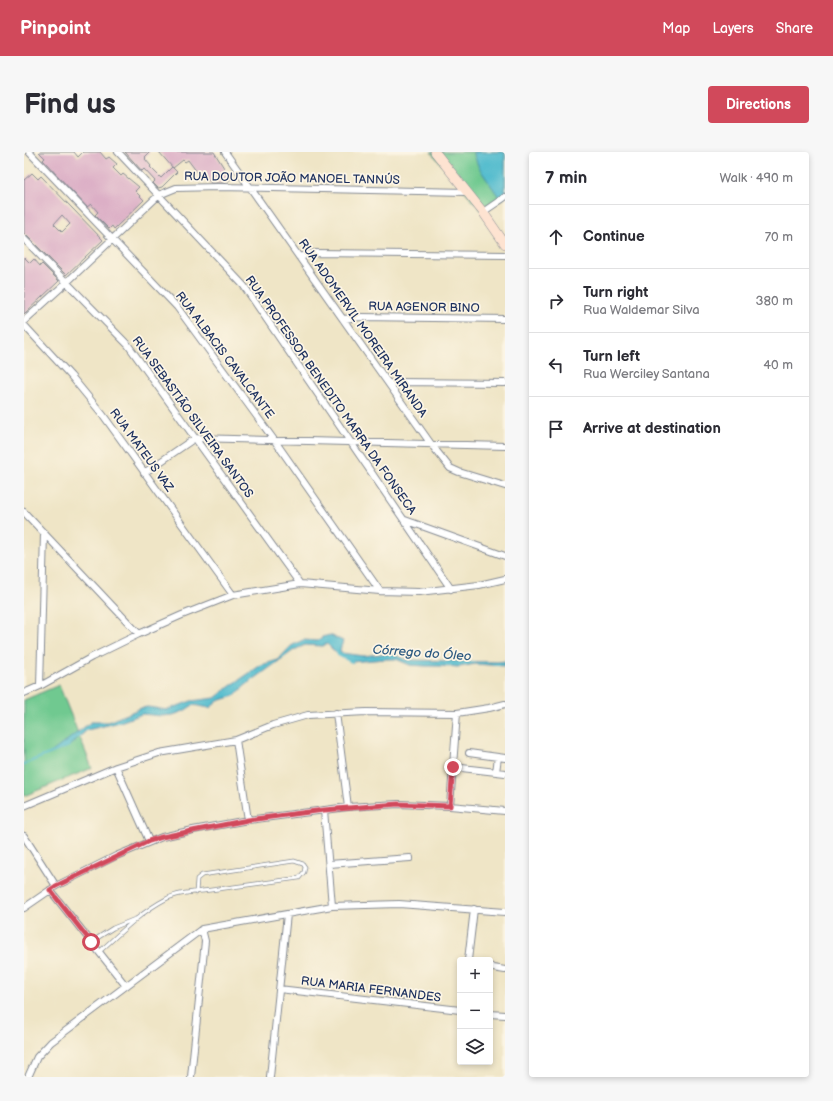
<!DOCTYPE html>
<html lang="en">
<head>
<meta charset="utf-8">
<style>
	body { margin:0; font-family:"Balsamiq Sans",sans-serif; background:#f7f7f7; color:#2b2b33 }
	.controls { position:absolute; right:12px; bottom:12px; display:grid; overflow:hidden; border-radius:4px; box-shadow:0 2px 6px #0003 }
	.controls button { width:36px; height:36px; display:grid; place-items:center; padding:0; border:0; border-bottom:1px solid #e1e1e2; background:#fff; color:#2b2b33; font:20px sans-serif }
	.stop { position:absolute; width:12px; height:12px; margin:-9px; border:3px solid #d1495b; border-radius:50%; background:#fff }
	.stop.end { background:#d1495b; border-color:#fff; box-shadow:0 1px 4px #0008 }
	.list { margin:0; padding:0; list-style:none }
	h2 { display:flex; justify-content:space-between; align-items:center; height:52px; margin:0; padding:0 16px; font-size:17px }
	h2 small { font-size:13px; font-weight:400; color:#7c7c81 }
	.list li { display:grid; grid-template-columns:26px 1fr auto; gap:12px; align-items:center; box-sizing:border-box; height:64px; padding:0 16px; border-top:1px solid #e1e1e2 }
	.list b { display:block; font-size:15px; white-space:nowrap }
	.list p { margin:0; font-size:13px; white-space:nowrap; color:#7c7c81 }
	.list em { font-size:13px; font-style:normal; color:#7c7c81 }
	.icon { flex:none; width:22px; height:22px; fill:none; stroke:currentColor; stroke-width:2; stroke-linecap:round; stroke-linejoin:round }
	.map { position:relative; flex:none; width:481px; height:925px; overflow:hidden; border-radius:4px }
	header { display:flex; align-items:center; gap:24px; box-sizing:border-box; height:56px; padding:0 20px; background:#d1495b; color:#fff }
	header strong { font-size:19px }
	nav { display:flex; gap:22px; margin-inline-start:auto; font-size:14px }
	.intro { display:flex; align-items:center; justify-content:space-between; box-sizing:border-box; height:96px; padding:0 24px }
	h1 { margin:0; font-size:28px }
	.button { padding:10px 18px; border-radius:4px; background:#d1495b; color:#fff; font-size:14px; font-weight:700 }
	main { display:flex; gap:24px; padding:0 24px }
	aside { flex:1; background:#fff; border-radius:4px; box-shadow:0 2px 6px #0003 }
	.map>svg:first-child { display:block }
	.green { fill:#70c990; stroke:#467c77 }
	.water { fill:#52bcce; stroke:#367696 }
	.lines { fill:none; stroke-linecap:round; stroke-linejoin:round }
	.stream { stroke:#52bcce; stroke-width:2 }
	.building { fill:#dcafc6; fill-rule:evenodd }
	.lane-casing { stroke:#858a92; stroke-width:4.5 }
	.street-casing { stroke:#858a92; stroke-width:8 }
	.secondary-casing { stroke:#858a92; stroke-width:10 }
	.lane { stroke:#fff; stroke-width:3 }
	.street { stroke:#fff; stroke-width:6 }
	.secondary { stroke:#fee3d1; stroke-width:9 }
	.route { stroke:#d1495b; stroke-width:5 }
	.labels { text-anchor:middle; stroke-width:3.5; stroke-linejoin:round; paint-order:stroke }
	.street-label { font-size:12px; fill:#1b2f5e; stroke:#fcf5e5 }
	.water-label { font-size:13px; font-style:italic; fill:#2c5980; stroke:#fcf5e5 }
</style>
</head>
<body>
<header>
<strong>Pinpoint</strong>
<nav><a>Map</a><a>Layers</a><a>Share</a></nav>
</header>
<div class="intro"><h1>Find us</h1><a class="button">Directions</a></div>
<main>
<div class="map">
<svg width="481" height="925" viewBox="0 0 481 925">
	<rect width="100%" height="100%" fill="#fcf5e5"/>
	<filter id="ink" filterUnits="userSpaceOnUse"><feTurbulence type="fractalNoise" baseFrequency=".025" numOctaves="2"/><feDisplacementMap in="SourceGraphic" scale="8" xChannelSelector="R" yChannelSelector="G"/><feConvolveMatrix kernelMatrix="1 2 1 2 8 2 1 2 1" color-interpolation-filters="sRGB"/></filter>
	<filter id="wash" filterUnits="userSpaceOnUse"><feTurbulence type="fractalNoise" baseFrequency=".012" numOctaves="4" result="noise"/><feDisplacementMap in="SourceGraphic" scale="16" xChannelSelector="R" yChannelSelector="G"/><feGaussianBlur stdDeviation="0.9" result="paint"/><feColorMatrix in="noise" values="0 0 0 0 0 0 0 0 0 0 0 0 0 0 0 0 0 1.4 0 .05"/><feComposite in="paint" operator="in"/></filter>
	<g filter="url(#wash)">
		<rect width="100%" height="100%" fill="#efe5c6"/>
		<path class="green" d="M407 0H481V44L459 60Z
			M35 533 68 616 0 644V548Z"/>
		<path class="water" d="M449 0H481V45L477 48 455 16Z
			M306 483 319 489 316 498 318 501 339 504 356 502H368L383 508 474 510 481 509V514L451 512 435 515 416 514H402L386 513 372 507H361L327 510 314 503 303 492 298 494 281 493 270 498 222 533 210 544 194 549 186 556 169 553 160 559 149 563 138 564 118 562 96 570 63 578 44 595 24 603 67 570H84L117 556 124 555 143 558 167 549 191 546 205 535 237 513 254 508 267 494 279 488 294 489 298 485Z"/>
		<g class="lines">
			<path class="stream" d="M313 501 314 503 328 510
				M0 612 45 594"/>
		</g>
		<g id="blocks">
			<path class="building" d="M15 0H50L54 5 59 0H76L82 7 85 5 93 12 89 16 97 24 99 22 115 35 111 39 120 48 90 77 88 74 85 77 71 63 74 60 67 52 63 55 19 8 21 6Z
				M101 0H126L121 5 122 6 121 7 127 14 126 15 137 26 148 15 153 20 138 35 134 36 129 31 131 29 120 17 118 19Z
				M135 0H190L207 27 201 31H187L179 21 176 24 164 8 161 10 159 8 149 16Z
				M8 21 14 27 17 24 79 88 42 123 0 81V28ZM38 63 46 72 38 80 30 72Z
				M0 105 6 111 10 107 16 114 18 112 35 129 0 162Z"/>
		</g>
	</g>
	<g filter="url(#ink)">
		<use href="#blocks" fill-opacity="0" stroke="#858a92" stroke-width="1"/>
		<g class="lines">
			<g class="lane-casing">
				<path id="lane" d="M67 790 89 776 111 767
					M75 800C96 781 117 760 142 747 155 740 173 740 187 738 216 734 246 730 275 726L280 720 281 715 279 712 270 709 178 723 173 727 172 741"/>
			</g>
			<g class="street-casing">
				<path id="street" d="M5 0 153 155 253 292 356 439
					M94 0 220 134 427 437
					M201 0 407 292 426 316 435 320 481 334
					M459 60 481 45
					M0 87 104 193 276 432
					M275 105 290 101 481 103
					M319 167 337 165 481 167
					M0 169 42 131 135 43 152 36 194 35 443 40
					M0 173 47 224 79 263 209 443
					M365 232 372 230 481 231
					M120 321 171 286 481 294
					M0 360 115 482
					M381 368 481 404
					M16 534 20 381
					M0 541 16 534 68 505 115 482 158 463 209 443 276 432 356 439 395 440 455 433 481 427
					M312 561 324 655
					M212 588 224 668
					M445 601 481 606
					M92 615 125 689
					M429 615 481 621
					M472 620 474 605
					M0 654 92 615 135 601 212 588 249 573 284 563 342 560 433 561 465 556 481 552
					M426 654 433 561
					M300 658 308 754
					M0 684 32 734
					M305 712 386 706
					M26 738 102 834
					M0 756 32 734 92 704 138 685 169 678 224 668 324 655 374 652 426 654 481 659
					M444 808 450 757
					M466 814 469 816 481 818
					M255 837 436 858
					M466 862 481 863
					M4 925 13 905 27 890 178 777 308 754 375 752 481 760
					M167 925 181 789 178 777
					M246 925 263 762"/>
			</g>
			<g class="secondary-casing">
				<path id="secondary" d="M411 0 459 60 481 92"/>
			</g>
			<use href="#lane" class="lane"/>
			<use href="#street" class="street"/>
			<use href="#secondary" class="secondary"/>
		</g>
	</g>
	<g class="lines" filter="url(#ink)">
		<path class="route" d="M67 790 26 738 32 734 125 689 138 685 224 668 300 658 374 652 426 654 429 615"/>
	</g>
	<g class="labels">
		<g class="street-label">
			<text transform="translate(268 26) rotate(1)" y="4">RUA DOUTOR JOÃO MANOEL TANNÚS</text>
			<text transform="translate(400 155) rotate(1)" y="4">RUA AGENOR BINO</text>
			<text transform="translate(339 176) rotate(55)" y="4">RUA ADOMERVIL MOREIRA MIRANDA</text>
			<text transform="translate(201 203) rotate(53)" y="4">RUA ALBACIS CAVALCANTE</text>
			<text transform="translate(307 243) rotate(55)" y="4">RUA PROFESSOR BENEDITO MARRA DA FONSECA</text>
			<text transform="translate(169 265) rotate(54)" y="4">RUA SEBASTIÃO SILVEIRA SANTOS</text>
			<text transform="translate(118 298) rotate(54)" y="4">RUA MATEUS VAZ</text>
			<text transform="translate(347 837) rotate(7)" y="4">RUA MARIA FERNANDES</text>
		</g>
		<g class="water-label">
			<text transform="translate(398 500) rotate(4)" y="5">Córrego do Óleo</text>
		</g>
	</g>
</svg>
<div class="controls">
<button>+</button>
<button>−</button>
<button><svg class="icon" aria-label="layers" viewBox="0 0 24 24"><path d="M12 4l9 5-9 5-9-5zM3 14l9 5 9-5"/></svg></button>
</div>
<div class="stop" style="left:67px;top:790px"></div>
<div class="stop end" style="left:429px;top:615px"></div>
</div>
<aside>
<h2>7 min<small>Walk · 490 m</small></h2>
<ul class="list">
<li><svg class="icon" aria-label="ahead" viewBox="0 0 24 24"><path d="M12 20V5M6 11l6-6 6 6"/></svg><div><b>Continue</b></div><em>70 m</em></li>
<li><svg class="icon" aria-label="right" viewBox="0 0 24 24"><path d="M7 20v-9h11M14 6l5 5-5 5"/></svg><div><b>Turn right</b><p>Rua Waldemar Silva</p></div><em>380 m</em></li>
<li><svg class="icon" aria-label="left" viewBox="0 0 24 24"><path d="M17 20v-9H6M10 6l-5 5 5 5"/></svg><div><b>Turn left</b><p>Rua Werciley Santana</p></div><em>40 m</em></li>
<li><svg class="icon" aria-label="arrive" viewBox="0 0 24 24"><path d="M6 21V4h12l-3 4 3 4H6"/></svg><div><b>Arrive at destination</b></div></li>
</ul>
</aside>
</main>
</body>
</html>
